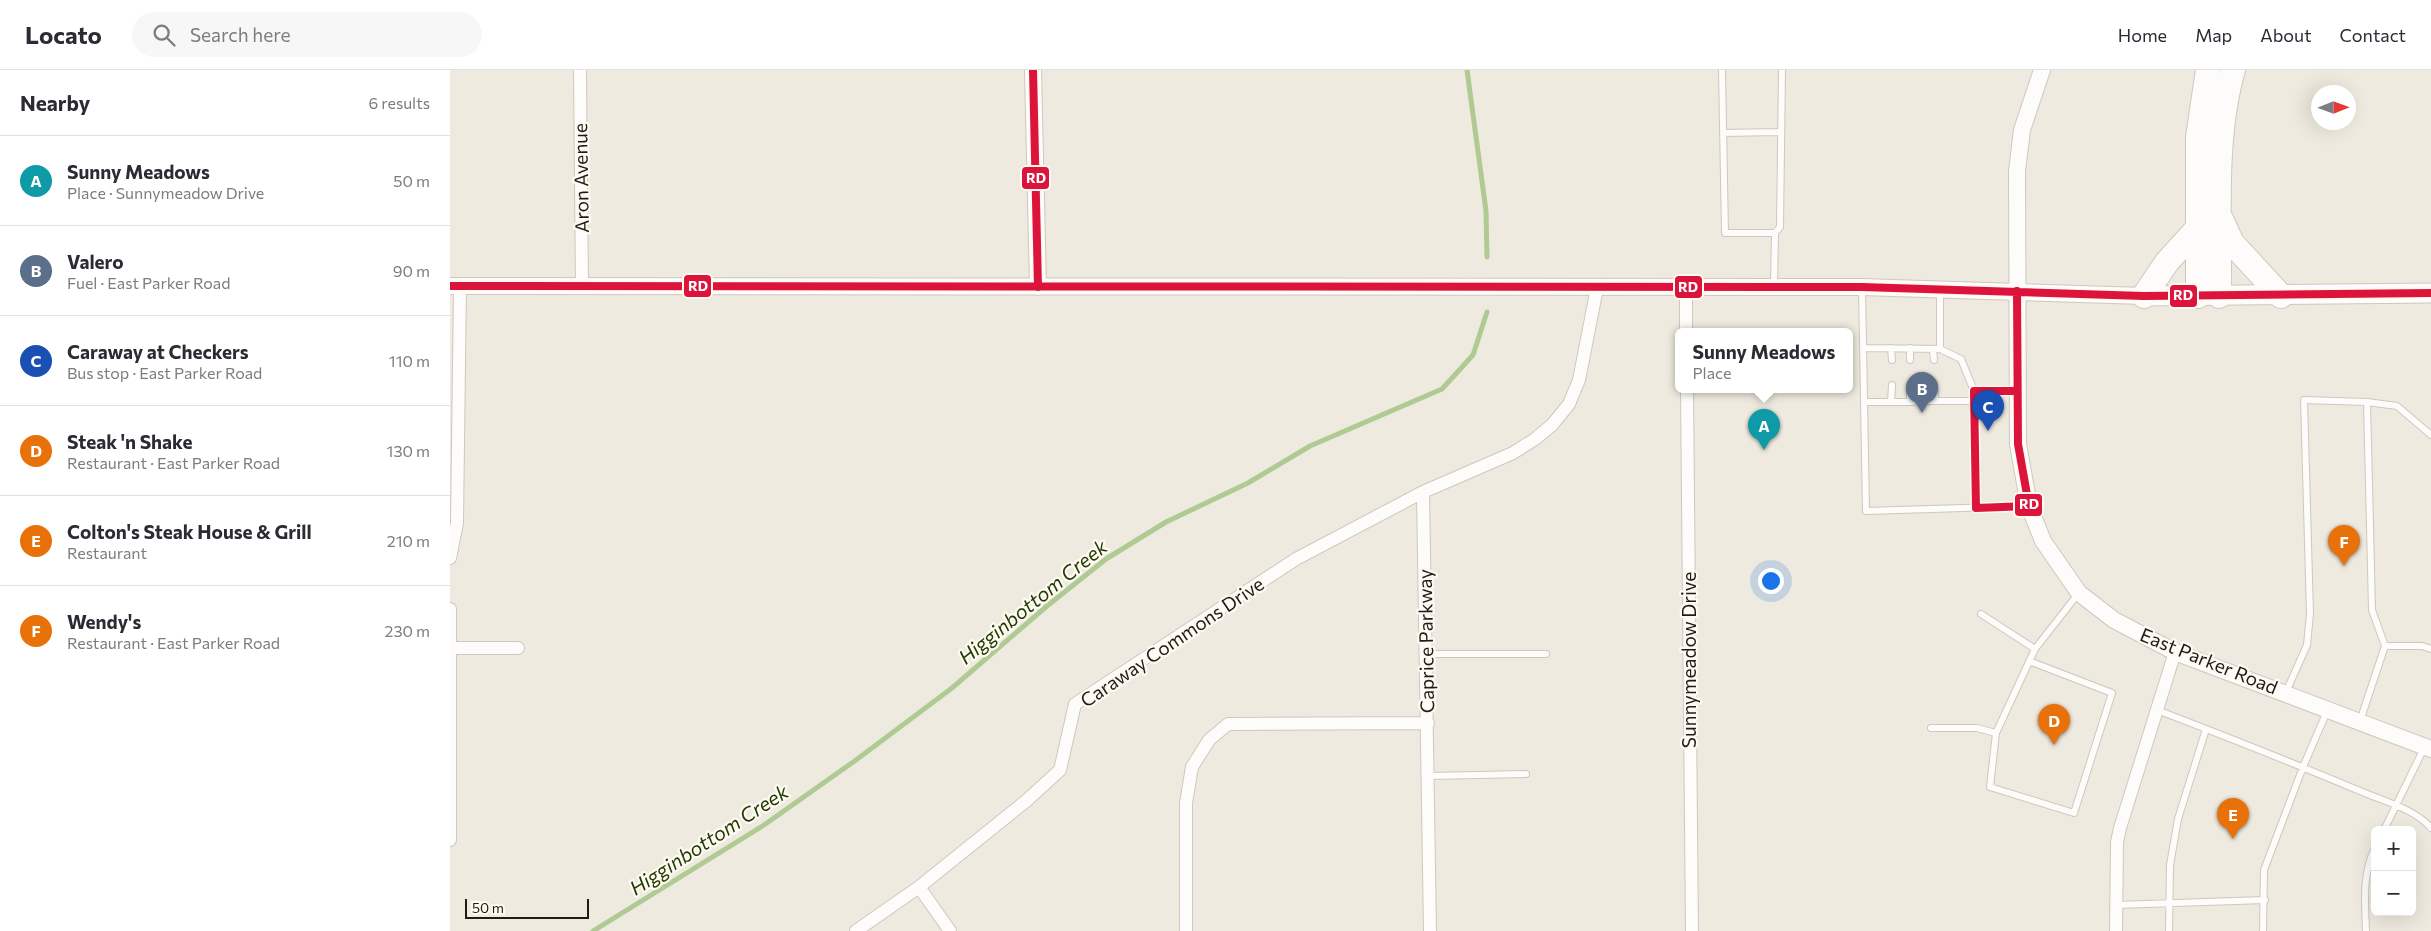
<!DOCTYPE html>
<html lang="en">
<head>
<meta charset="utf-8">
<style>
	body { margin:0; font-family:Commissioner,sans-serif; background:#f7f7f7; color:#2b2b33 }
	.controls { position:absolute; right:15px; bottom:15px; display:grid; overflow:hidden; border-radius:8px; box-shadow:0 5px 20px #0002 }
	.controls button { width:45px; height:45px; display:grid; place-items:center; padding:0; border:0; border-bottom:1px solid #e1e1e2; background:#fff; color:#2b2b33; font:25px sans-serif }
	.compass { position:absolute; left:1861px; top:15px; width:45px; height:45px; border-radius:50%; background:#fff; box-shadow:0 5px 20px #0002; rotate:89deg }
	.scale { position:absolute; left:15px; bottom:12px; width:124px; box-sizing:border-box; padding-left:5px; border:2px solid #1f1c15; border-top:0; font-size:14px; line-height:18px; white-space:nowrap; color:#1f1c15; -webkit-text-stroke:4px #fefaf2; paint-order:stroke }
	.you { position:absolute; left:1320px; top:510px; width:18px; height:18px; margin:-12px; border:4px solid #fff; border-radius:50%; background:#1a73e8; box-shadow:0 0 0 8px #1a73e833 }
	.badge { display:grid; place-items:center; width:32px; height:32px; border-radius:50%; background:#111827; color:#fff; font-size:16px; font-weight:700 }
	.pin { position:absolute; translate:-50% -41px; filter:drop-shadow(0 1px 2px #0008) }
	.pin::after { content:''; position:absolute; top:26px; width:18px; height:15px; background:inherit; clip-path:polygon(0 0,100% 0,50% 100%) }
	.popup { position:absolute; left:1225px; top:258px; width:178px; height:65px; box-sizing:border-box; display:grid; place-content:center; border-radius:8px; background:#fff; filter:drop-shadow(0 1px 4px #0005); font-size:16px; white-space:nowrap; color:#7c7c81 }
	.popup b { font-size:19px; color:#2b2b33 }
	.popup::after { content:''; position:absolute; left:50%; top:100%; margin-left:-10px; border:10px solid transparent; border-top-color:#fff }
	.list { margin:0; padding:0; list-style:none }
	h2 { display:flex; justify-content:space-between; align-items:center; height:65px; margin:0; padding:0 20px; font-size:21px }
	h2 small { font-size:16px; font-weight:400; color:#7c7c81 }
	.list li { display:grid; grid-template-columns:32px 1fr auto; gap:15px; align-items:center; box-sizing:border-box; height:90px; padding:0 20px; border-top:1px solid #e1e1e2 }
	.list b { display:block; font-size:19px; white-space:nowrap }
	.list p { margin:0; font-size:16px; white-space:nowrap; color:#7c7c81 }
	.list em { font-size:16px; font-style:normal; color:#7c7c81 }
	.icon { flex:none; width:28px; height:28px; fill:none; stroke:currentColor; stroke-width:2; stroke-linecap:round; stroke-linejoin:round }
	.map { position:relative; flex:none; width:1981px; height:861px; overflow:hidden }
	header { display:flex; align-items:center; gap:30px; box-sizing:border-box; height:70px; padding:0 25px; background:#fff; border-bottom:1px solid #e1e1e2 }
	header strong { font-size:24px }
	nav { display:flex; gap:28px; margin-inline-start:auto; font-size:18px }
	.search { width:350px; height:45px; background:#f7f7f7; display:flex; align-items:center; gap:12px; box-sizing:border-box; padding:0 18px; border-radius:28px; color:#7c7c81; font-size:19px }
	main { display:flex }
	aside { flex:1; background:#fff }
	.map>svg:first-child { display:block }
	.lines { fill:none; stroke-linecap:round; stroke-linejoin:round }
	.stream { stroke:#afca92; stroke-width:5 }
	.service-casing { stroke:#cdc8c0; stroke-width:8 }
	.minor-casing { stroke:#cdc8c0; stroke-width:14 }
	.tertiary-casing { stroke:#cdc8c0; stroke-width:18 }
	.secondary-casing { stroke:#cdc8c0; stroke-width:21 }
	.motorway-casing { stroke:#cdc8c0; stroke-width:26 }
	.service { stroke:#fdfcfa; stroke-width:6 }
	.minor { stroke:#fdfcfa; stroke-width:12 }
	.tertiary { stroke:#fdfcfa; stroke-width:16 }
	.secondary { stroke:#fdfcfa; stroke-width:19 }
	.motorway { stroke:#fdfcfa; stroke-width:24 }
	.bus-1-casing { stroke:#fefaf2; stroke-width:11 }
	.bus-1 { stroke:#dc143c; stroke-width:8 }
	.labels { text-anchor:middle; stroke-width:4.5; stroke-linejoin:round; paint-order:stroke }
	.street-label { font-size:19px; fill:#1f1c15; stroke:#fefaf2 }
	.water-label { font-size:20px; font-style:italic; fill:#1f3901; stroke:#fefaf2 }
	.line-badge { stroke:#fefaf2; stroke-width:2 }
	.badge-label { font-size:14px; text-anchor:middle; font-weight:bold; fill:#fff }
</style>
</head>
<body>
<header>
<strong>Locato</strong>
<div class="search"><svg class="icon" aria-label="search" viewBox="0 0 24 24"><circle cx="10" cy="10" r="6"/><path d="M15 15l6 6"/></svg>Search here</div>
<nav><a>Home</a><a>Map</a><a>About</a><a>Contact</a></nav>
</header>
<main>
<aside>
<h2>Nearby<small>6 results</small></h2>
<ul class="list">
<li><span class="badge" style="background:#0f9aa8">A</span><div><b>Sunny Meadows</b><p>Place · Sunnymeadow Drive</p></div><em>50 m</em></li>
<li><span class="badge" style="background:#5c6f8a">B</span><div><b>Valero</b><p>Fuel · East Parker Road</p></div><em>90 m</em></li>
<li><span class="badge" style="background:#1a4fb4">C</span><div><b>Caraway at Checkers</b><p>Bus stop · East Parker Road</p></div><em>110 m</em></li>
<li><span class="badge" style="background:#e8710a">D</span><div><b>Steak 'n Shake</b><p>Restaurant · East Parker Road</p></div><em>130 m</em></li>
<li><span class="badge" style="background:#e8710a">E</span><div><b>Colton's Steak House &amp; Grill</b><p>Restaurant</p></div><em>210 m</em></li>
<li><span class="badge" style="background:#e8710a">F</span><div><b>Wendy's</b><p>Restaurant · East Parker Road</p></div><em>230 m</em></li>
</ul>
</aside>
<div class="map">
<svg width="1981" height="861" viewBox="0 0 1981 861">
	<rect width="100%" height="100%" fill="#efeadf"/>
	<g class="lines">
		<path class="stream" d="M1017 0 1036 141 1037 187
			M143 861 314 755 406 690 502 618 597 536 656 489 716 452 798 413 860 376 992 319 1023 285 1037 242"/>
		<g class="service-casing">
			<path id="service" d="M1272 0 1275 163H1325L1324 215
				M1273 63 1329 62
				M1325 163 1330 157 1332 0
				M1412 218 1416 441 1578 436
				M1414 278 1490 279V221
				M1441 278 1442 290
				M1460 278V290
				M1483 279 1484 290
				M1490 279 1511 289 1524 321 1526 438
				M1484 313 1485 331
				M1524 321H1567
				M1480 331H1524
				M1415 332H1463
				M1441 332 1442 315
				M1460 332V315
				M1917 332 1947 336 1981 365
				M1531 544 1585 579
				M1935 576H1972L1981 579
				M976 584H1096
				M1579 591 1662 623 1624 743 1540 717 1546 663 1585 579 1628 524
				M1836 622 1857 575 1860 544 1854 330 1917 332 1922 540 1935 576 1910 651
				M1707 640C1775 666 1843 693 1910 721 1933 731 1965 739 1981 758
				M1481 658H1527L1546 663
				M978 706 1076 704
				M1934 760 1975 676
				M1666 835 1815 830
				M1719 861 1720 795 1728 749 1756 659
				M1813 861 1814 800 1853 697 1878 639
				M1916 861C1915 833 1912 804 1925 778"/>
		</g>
		<g class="minor-casing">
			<path id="minor" d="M130 0 132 217
				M1236 218V261
				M1237 319 1242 861
				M973 422 980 861
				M0 488 7 453 10 216
				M0 539V770
				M1 578H68
				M469 817 500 861
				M406 861 469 817 576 731 610 700 625 634 846 489 973 422 1063 383 1085 369 1102 355 1119 334 1129 310 1147 218
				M736 861V733L742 697 759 670 778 654 978 653
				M1666 861 1667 772 1670 758 1725 582"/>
		</g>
		<g class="tertiary-casing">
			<path id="tertiary" d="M583 0 588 217
				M1592 0 1572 60 1567 101 1568 374 1579 436 1593 471 1629 523 1664 550 1725 582 1981 679
				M0 216 1412 217 1694 226"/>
		</g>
		<g class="secondary-casing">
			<path id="secondary" d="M1694 226 1981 223"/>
		</g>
		<g class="motorway-casing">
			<path id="motorway" d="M1771 149 1782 173 1831 226
				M1694 226 1717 192 1747 159
				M1748 226V67L1758 0
				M1769 226C1770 155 1763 69 1783 0"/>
		</g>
		<use href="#service" class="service"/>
		<use href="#minor" class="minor"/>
		<use href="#tertiary" class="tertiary"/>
		<use href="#secondary" class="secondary"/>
		<use href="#motorway" class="motorway"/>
		<g class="bus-1-casing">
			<path id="bus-1" d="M583 0 588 217
				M0 216 1412 217 1694 226 1981 223
				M1567 221 1568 374 1579 436 1526 438 1524 321H1567"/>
		</g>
		<use href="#bus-1" class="bus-1"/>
	</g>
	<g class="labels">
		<g class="street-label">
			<text transform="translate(131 108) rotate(-91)" y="7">Aron Avenue</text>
			<text transform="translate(976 571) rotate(-91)" y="7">Caprice Parkway</text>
			<text transform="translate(722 572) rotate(-34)" y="7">Caraway Commons Drive</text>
			<text transform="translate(1239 590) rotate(-90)" y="7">Sunnymeadow Drive</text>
			<text transform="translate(1759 591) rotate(22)" y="7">East Parker Road</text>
		</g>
		<g class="water-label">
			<text transform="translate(583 532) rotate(-39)" y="7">Higginbottom Creek</text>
			<text transform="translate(259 770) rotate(-33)" y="7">Higginbottom Creek</text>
		</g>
	</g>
	<g class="line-badge">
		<rect x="571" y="96" width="29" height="24" rx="5" fill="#dc143c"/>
		<rect x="233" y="204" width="29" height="24" rx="5" fill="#dc143c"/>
		<rect x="1224" y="205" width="29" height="24" rx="5" fill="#dc143c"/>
		<rect x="1719" y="214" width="29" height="24" rx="5" fill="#dc143c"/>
		<rect x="1564" y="423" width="29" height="24" rx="5" fill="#dc143c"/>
	</g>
	<g class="badge-label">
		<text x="586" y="113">RD</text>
		<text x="248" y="221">RD</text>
		<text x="1238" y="222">RD</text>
		<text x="1733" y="230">RD</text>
		<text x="1579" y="439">RD</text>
	</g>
</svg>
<div class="controls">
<button>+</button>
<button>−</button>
</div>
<svg class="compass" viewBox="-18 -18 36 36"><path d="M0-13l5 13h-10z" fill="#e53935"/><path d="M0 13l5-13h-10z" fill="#7c7c81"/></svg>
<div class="scale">50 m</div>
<div class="you"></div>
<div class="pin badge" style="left:1314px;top:380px;background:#0f9aa8">A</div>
<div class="popup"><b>Sunny Meadows</b>Place</div>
<div class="pin badge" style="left:1472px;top:343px;background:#5c6f8a">B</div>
<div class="pin badge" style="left:1538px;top:361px;background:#1a4fb4">C</div>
<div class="pin badge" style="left:1604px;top:675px;background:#e8710a">D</div>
<div class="pin badge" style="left:1783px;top:769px;background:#e8710a">E</div>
<div class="pin badge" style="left:1894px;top:496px;background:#e8710a">F</div>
</div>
</main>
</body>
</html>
